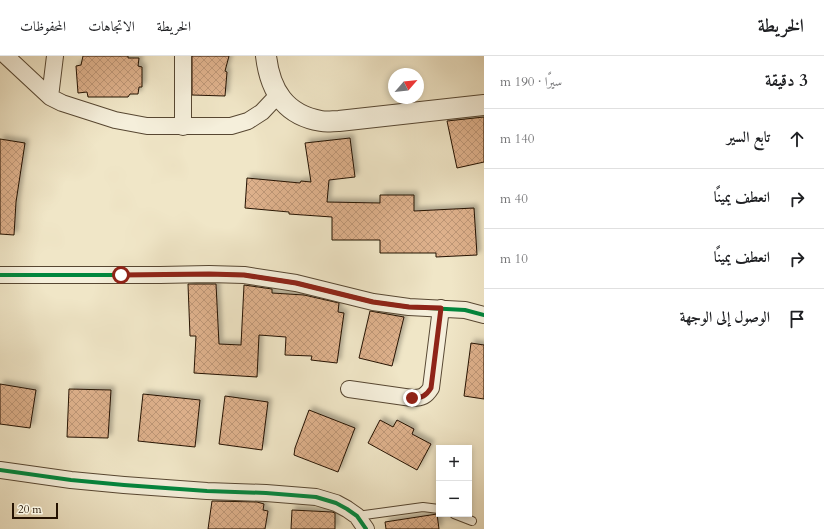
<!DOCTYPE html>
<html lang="ar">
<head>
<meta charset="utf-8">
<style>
	body { margin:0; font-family:Cardo,Amiri,serif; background:#f2f2f2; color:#202124; direction:rtl }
	.controls { position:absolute; right:12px; bottom:12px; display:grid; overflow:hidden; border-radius:0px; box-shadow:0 2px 6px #0003 }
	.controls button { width:36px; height:36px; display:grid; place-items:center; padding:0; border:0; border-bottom:1px solid #e0e0e0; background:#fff; color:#202124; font:20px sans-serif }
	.compass { position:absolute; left:388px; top:12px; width:36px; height:36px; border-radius:50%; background:#fff; box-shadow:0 2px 6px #0003; rotate:62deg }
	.scale { position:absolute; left:12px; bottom:10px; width:46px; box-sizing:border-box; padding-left:4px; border:2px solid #241201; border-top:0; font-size:11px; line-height:14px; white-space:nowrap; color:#241201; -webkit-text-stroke:3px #f5efdb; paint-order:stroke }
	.stop { position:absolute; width:12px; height:12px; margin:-9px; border:3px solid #8f2418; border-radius:50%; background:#fff }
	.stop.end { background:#8f2418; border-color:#fff; box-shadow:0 1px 4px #0008 }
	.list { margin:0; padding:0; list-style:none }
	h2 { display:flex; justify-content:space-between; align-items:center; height:52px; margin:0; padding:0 16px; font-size:17px }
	h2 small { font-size:13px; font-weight:400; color:#757577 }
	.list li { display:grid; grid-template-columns:26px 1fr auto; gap:12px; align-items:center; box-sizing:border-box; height:60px; padding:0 16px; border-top:1px solid #e0e0e0 }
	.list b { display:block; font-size:15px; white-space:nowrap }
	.list em { font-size:13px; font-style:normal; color:#757577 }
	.icon { flex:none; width:22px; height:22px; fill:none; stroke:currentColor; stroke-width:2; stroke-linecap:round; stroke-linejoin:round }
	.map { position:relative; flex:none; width:484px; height:473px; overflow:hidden; direction:ltr }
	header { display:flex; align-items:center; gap:24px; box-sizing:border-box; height:56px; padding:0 20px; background:#fff; border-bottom:1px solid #e0e0e0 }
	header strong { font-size:19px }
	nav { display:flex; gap:22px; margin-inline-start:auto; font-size:14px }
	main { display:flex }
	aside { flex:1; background:#fff }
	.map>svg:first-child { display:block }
	.building { fill:url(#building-cross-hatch); stroke:#241201; filter:url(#shadow) }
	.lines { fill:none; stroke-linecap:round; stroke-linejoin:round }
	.service-casing { stroke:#574732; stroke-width:10 }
	.minor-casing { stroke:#574732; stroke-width:18 }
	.tertiary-casing { stroke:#574732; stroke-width:22 }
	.service { stroke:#f5efdb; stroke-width:8 }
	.minor { stroke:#f5efdb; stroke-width:16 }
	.tertiary { stroke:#f5efdb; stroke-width:20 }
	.cycleway-casing { stroke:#f5efdb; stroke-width:6 }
	.cycleway { stroke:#00873e; stroke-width:4 }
	.route { stroke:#8f2418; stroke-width:5 }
</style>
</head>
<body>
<header>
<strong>الخريطة</strong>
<nav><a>الخريطة</a><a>الاتجاهات</a><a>المحفوظات</a></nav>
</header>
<main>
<aside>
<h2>3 دقيقة<small>سيرًا · 190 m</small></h2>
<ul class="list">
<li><svg class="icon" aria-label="ahead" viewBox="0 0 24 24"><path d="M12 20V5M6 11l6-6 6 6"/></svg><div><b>تابع السير</b></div><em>140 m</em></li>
<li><svg class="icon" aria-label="right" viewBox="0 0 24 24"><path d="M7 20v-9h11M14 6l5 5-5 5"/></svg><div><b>انعطف يمينًا</b></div><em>40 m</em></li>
<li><svg class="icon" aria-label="right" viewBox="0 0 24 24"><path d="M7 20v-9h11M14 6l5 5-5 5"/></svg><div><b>انعطف يمينًا</b></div><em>10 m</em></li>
<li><svg class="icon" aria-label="arrive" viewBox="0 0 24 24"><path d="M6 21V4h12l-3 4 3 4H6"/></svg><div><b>الوصول إلى الوجهة</b></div></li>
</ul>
</aside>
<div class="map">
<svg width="484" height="473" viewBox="0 0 484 473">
	<defs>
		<pattern id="building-cross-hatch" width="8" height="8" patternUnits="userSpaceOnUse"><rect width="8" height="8" fill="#deb18c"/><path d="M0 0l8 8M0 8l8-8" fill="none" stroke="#be9777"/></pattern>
		<filter id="shadow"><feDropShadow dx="3.5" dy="-3.5" stdDeviation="2" flood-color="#0004"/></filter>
	</defs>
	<rect width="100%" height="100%" fill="#f0e6c7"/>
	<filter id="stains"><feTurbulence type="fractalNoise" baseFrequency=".005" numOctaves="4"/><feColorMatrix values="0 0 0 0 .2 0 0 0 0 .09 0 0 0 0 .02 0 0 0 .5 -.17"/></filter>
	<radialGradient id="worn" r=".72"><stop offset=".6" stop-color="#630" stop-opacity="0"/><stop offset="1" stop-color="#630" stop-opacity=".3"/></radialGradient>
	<path class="building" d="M83 0H128V2H139L138 10 142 11V31H139L138 38H130L128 41H88L87 36 78 37 76 10 81 9Z
		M192 0H229L225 15 227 16 225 40 192 39Z
		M484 61V106L457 112 447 65Z
		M350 82 355 121 329 124 327 146 380 147V139H414V155L474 152 477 199 436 201V197H380V184H332V161L289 158V156L245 152 247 122 300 127 301 125 311 126 305 87Z
		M0 83 25 87 16 146 14 179 0 178Z
		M188 228H216L219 288 241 289 244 229 272 233V237L304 239 339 247 338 256 344 257 337 307 311 304 312 300 285 299 286 281 259 279 257 321 194 317 196 280H190Z
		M370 255 404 261 392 310 359 302Z
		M471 287 484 289V343L464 340Z
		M0 328 36 334 30 372 0 368Z
		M69 333 111 334 108 382 67 381Z
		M143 338 200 344 195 391 138 385Z
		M225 340 268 346 262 394 219 388Z
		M309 354 355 372 338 416 294 399 295 392Z
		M380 364 393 371 397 364 414 373 412 378 431 388 417 414 368 387Z
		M212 445 257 446 264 448 263 454 268 455 265 473H208Z
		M292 454 332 456 335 457V473H291Z
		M437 458 439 473H386L385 466Z"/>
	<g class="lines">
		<g class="service-casing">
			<path id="service" d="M454 458 472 465
				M357 460 423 451 439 453"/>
		</g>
		<g class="minor-casing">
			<path id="minor" d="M6 0 50 41 62 47 115 64 147 70H231L248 65 262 56 278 39
				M50 41 55 0
				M183 71V0
				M0 219H160L209 218 244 219 296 227 373 246 409 251 465 254 484 259
				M349 333 412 342C422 342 426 340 431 332L441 252
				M0 414 71 424 124 429 207 435 266 437 316 441 336 447 347 453 357 460 366 473"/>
		</g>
		<g class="tertiary-casing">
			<path id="tertiary" d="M266 0C270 34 285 59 321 65 327 66 333 65 339 65L484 49"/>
		</g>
		<use href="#service" class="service"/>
		<use href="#minor" class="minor"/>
		<use href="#tertiary" class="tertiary"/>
		<g class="cycleway-casing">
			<path id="cycleway" d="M0 219H160L209 218 244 219 296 227 373 246 409 251 465 254 484 259
				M0 414 71 424 124 429 207 435 266 437 316 441 336 447 347 453 357 460 366 473"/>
		</g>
		<use href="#cycleway" class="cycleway"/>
	</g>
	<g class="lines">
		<path class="route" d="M121 219 209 218 244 219 296 227 373 246 409 251 441 252 431 332C426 340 422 342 412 342"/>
	</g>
	<rect width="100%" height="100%" filter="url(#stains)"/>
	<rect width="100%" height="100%" fill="url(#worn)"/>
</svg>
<div class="controls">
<button>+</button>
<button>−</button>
</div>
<svg class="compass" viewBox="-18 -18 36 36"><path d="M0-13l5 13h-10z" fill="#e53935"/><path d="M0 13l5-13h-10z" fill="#757577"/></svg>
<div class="scale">20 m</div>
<div class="stop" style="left:121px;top:219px"></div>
<div class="stop end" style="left:412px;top:342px"></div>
</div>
</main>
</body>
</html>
